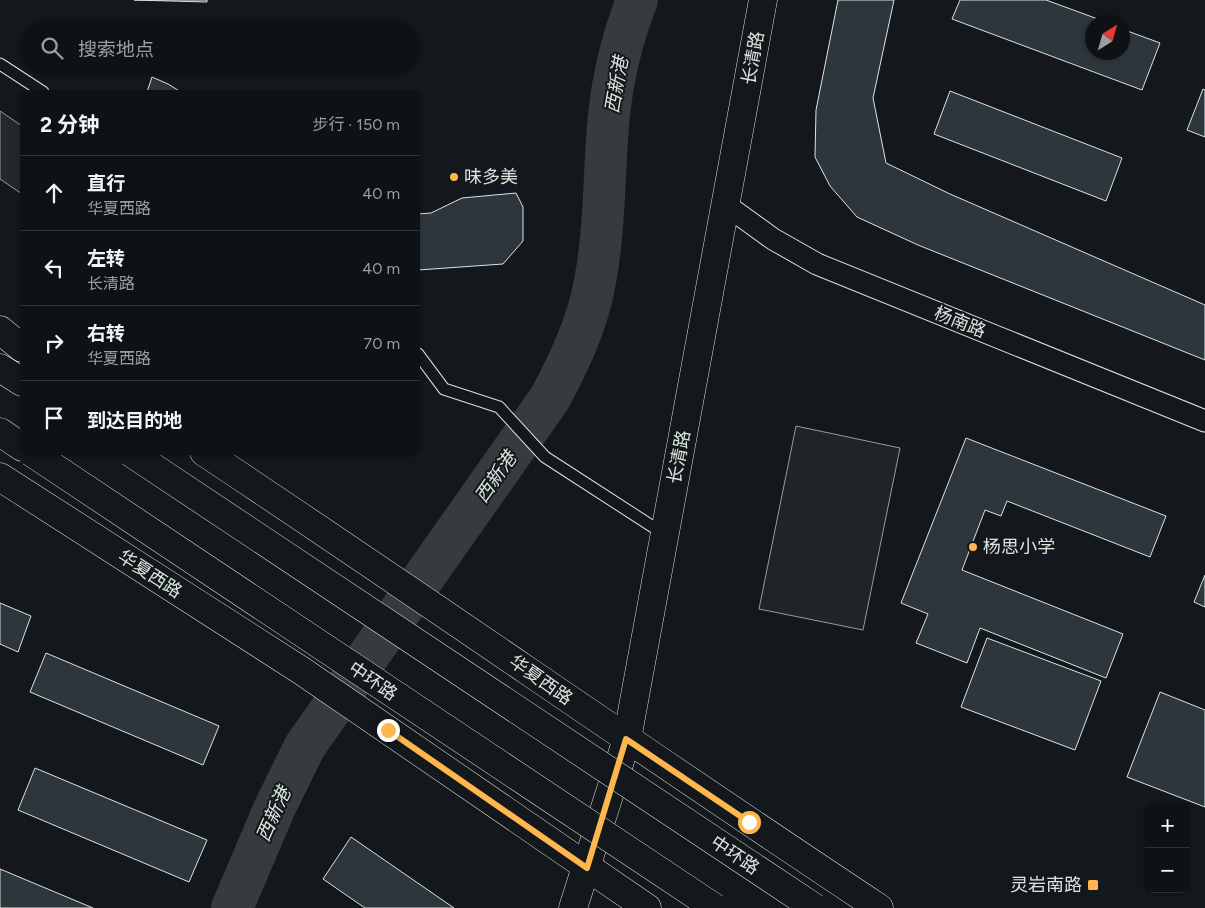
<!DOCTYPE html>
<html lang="zh">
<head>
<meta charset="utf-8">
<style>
	body { margin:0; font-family:Figtree,"Noto Sans SC",sans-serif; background:#181b1e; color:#f1f3f6 }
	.controls { position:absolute; right:15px; bottom:15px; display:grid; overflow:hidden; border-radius:8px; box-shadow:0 1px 4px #0004 }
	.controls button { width:45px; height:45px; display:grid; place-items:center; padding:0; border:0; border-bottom:1px solid #2f3234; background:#0f1215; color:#f1f3f6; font:25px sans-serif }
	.compass { position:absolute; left:1085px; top:15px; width:45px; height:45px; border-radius:50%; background:#0f1215; box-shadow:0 1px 4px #0004; rotate:37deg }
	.stop { position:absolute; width:15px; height:15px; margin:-11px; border:4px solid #ffb74d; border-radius:50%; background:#fff }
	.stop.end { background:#ffb74d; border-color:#fff; box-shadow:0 1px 5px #0008 }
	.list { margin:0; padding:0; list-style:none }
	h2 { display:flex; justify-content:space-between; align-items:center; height:65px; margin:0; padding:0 20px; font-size:21px }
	h2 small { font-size:16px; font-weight:400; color:#9b9ea0 }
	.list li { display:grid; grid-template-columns:32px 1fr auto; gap:15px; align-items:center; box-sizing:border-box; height:75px; padding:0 20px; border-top:1px solid #2f3234 }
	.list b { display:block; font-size:19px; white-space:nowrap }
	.list p { margin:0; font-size:16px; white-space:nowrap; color:#9b9ea0 }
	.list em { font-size:16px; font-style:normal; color:#9b9ea0 }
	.icon { flex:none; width:28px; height:28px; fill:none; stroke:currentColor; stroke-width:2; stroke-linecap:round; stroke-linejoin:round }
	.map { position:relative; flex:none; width:1205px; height:908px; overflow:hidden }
	.search { position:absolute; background:#0f1215; box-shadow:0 1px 4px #0004; left:20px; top:20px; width:400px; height:55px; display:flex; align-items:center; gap:12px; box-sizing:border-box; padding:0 18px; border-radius:28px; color:#9b9ea0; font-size:19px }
	.panel { position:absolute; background:#0f1215; box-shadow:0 1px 4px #0004; left:20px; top:90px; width:400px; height:365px; border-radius:8px }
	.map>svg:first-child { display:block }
	.green { fill:#202428; stroke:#939e99 }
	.parking { fill:#24282b; stroke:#939e99 }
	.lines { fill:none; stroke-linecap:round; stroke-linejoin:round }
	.river { stroke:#363b3e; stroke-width:42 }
	.building { fill:#2c363c; stroke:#d8e6dc }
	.service-casing { stroke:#d8e6dc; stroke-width:13 }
	.minor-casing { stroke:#d8e6dc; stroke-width:23 }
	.secondary-casing { stroke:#d8e6dc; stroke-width:29 }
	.primary-casing { stroke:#d8e6dc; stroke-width:29 }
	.trunk-casing { stroke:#d8e6dc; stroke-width:29 }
	.service { stroke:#14181c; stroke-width:11 }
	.minor { stroke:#14181c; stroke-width:21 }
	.secondary { stroke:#14181c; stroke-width:28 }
	.primary { stroke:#14181c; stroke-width:28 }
	.trunk { stroke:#14181c; stroke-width:28 }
	.trunk-bridge-casing { stroke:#d8e6dc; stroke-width:29; stroke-linecap:butt }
	.trunk-bridge { stroke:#14181c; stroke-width:28 }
	.route { stroke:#ffb74d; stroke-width:6 }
	.poi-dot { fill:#ffb74d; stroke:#14181c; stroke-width:2 }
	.labels { text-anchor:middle; stroke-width:4; stroke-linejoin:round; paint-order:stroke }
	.street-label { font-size:18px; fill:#d8e6dc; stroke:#14181c }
	.poi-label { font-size:18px; fill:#d8e6dc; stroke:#14181c; text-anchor:start }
	.water-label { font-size:19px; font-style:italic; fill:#d8e6dc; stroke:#14181c }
</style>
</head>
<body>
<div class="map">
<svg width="1205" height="908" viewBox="0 0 1205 908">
	<rect width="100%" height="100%" fill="#14181c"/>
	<path class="green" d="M796 426 900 448 863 630 759 609Z"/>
	<path class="parking" d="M0 111 22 126V194L0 179Z"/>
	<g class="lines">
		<path class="river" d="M232 908 275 807 305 746 550 398C567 366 582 335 591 300 606 239 603 176 609 115 613 76 623 36 637 0"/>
	</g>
	<path class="building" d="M134 0H207V2Z
		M838 0H894L873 98 886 163 950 194 1205 305V360L918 245 857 217 830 186 815 157 816 110Z
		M960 0H1046L1106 22H1092V52H1122V29L1160 43 1142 90 952 19Z
		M152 77 168 84 181 92H147Z
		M1203 89 1205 90V137L1187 130Z
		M950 91 1122 158 1106 201 934 134Z
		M516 193 523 207V241L503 264 418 270V214L431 213 462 198Z
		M966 438 1166 516 1150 557 1007 501 1001 516 985 510 962 570 1123 634 1106 678 980 628 967 663 916 643 928 614 901 603Z
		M1205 575V607L1194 602Z
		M0 603 31 616 18 652 0 644Z
		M987 638 1101 681 1075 750 961 707Z
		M46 653 219 726 203 765 30 692Z
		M1160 692 1205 710V807L1127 777Z
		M35 768 207 840 189 882 18 810Z
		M351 837 454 908H365L323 879Z
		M0 869 93 908H0Z"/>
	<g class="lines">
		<g class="service-casing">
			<path id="service" d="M0 64 43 92
				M418 354 444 389 499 407 545 457 664 534"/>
		</g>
		<g class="minor-casing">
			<path id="minor" d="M726 205 773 239 817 264 1205 421"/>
		</g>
		<g class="secondary-casing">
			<path id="secondary" d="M573 908 627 739 763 0"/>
		</g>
		<g class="primary-casing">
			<path id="primary" d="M204 452C430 602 652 758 879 908
				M0 477 302 671 647 908"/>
		</g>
		<g class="trunk-casing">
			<path id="trunk" d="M0 330 22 348
				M0 368 22 382
				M0 432 22 447"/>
		</g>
		<use href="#service" class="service"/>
		<use href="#minor" class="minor"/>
		<use href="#secondary" class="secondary"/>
		<use href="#primary" class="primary"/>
		<use href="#trunk" class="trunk"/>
		<g class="trunk-bridge-casing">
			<path id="trunk-bridge" d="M31 452 715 908
				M130 452 815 908"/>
		</g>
		<use href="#trunk-bridge" class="trunk-bridge"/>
	</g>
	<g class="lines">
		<path class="route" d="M388 730 587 868 626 739 749 822"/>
	</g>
	<g class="poi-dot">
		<circle cx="454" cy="177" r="5"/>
		<circle cx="973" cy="547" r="5"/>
		<rect x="1087" y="879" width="12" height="12" rx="2.5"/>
	</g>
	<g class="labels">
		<g class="street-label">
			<text transform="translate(753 58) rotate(-80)" y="6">长清路</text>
			<text transform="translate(960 322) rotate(22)" y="6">杨南路</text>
			<text transform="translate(679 457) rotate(-79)" y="6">长清路</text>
			<text transform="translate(150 574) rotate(33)" y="6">华夏西路</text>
			<text transform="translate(541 680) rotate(35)" y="6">华夏西路</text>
			<text transform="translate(373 681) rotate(34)" y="6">中环路</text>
			<text transform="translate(735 855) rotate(34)" y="6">中环路</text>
		</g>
		<g class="poi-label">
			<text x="464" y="183">味多美</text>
			<text x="983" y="553">杨思小学</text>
			<text x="1082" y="891" text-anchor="end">灵岩南路</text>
		</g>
		<g class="water-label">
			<text transform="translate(616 85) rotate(-80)" y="7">西新港</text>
			<text transform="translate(495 477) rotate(-55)" y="7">西新港</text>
			<text transform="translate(273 814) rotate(-66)" y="7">西新港</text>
		</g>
	</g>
</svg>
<div class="controls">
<button>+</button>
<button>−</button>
</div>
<svg class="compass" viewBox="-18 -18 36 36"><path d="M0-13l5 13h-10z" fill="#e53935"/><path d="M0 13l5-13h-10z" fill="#9b9ea0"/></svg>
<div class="stop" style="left:749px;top:822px"></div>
<div class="stop end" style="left:388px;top:730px"></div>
<div class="search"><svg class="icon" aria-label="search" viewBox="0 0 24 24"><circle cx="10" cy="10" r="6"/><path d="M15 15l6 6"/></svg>搜索地点</div>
<section class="panel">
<h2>2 分钟<small>步行 · 150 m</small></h2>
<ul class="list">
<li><svg class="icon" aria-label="ahead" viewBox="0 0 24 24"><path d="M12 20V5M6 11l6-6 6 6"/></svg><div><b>直行</b><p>华夏西路</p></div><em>40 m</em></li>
<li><svg class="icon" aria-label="left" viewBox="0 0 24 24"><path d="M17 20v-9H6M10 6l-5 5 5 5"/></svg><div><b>左转</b><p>长清路</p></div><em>40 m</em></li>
<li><svg class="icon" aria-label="right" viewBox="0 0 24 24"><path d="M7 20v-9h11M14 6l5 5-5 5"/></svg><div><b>右转</b><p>华夏西路</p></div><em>70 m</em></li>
<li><svg class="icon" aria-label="arrive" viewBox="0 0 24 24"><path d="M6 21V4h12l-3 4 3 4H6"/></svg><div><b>到达目的地</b></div></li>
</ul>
</section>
</div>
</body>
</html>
